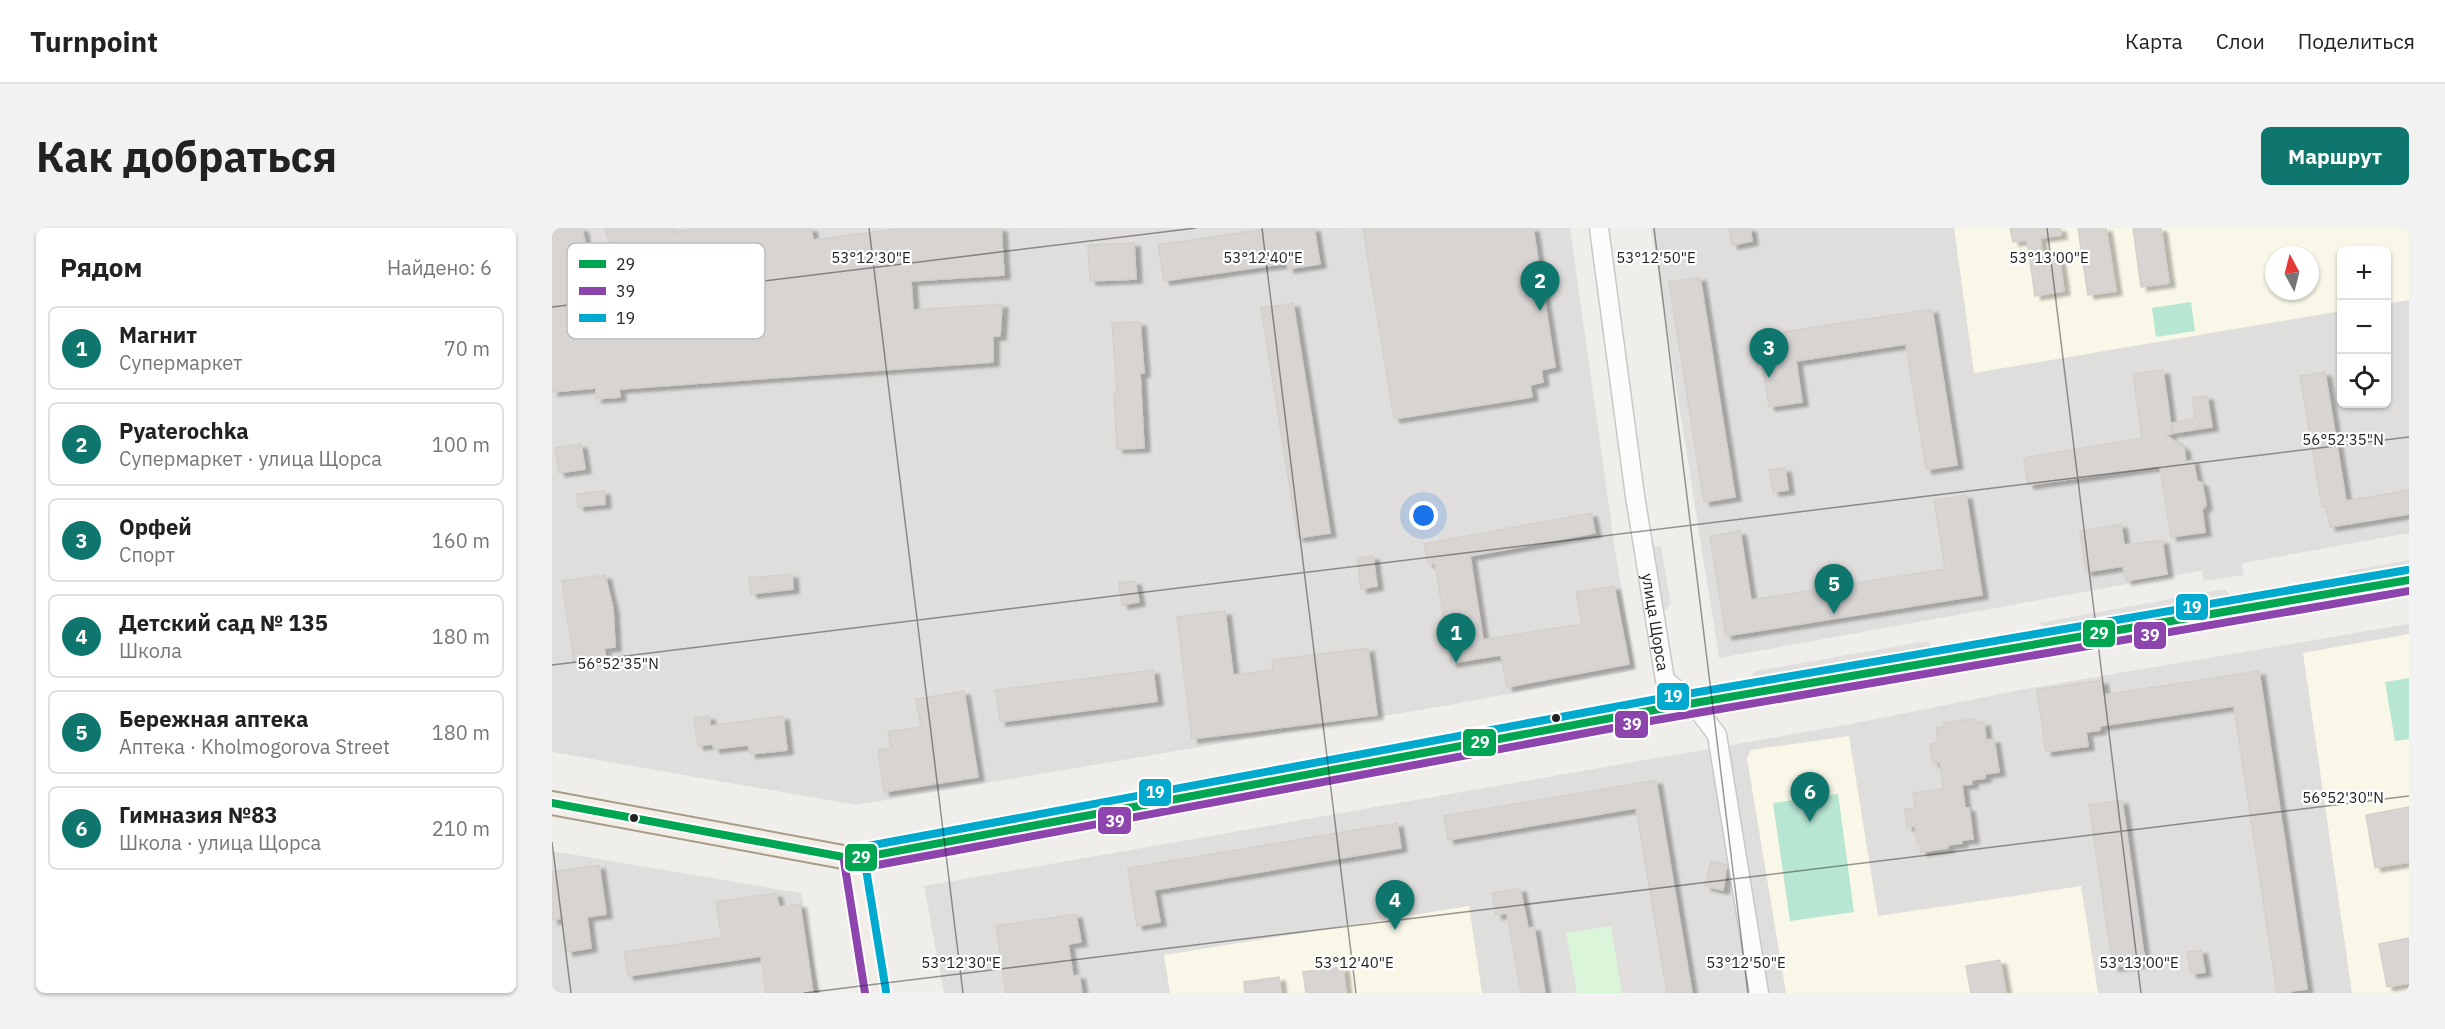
<!DOCTYPE html>
<html lang="ru">
<head>
<meta charset="utf-8">
<style>
	body { margin:0; font-family:"IBM Plex Sans",sans-serif; background:#f2f2f2; color:#222 }
	.controls { position:absolute; right:18px; top:18px; display:grid; overflow:hidden; border-radius:9px; box-shadow:0 2px 4px #0004 }
	.controls button { width:54px; height:54px; display:grid; place-items:center; padding:0; border:0; border-bottom:2px solid #e0e0e0; background:#fff; color:#222; font:30px sans-serif }
	.compass { position:absolute; left:1713px; top:18px; width:54px; height:54px; border-radius:50%; background:#fff; box-shadow:0 2px 4px #0004; rotate:353deg }
	.you { position:absolute; left:872px; top:288px; width:21px; height:21px; margin:-15px; border:4px solid #fff; border-radius:50%; background:#1a73e8; box-shadow:0 0 0 9px #1a73e833 }
	.badge { display:grid; place-items:center; width:39px; height:39px; border-radius:50%; background:#0f766e; color:#fff; font-size:20px; font-weight:700 }
	.pin { position:absolute; translate:-50% -50px; filter:drop-shadow(0 2px 3px #0008) }
	.pin::after { content:''; position:absolute; top:32px; width:21px; height:18px; background:inherit; clip-path:polygon(0 0,100% 0,50% 100%) }
	.list { margin:0; padding:0; list-style:none }
	h2 { display:flex; justify-content:space-between; align-items:center; height:78px; margin:0; padding:0 24px; font-size:26px }
	h2 small { font-size:20px; font-weight:400; color:#767676 }
	.list li { display:grid; grid-template-columns:39px 1fr auto; gap:18px; align-items:center; box-sizing:border-box; height:84px; margin:0 12px 12px; padding:0 12px; border:2px solid #e0e0e0; border-radius:9px }
	.list b { display:block; font-size:22px; white-space:nowrap }
	.list p { margin:0; font-size:20px; white-space:nowrap; color:#767676 }
	.list em { font-size:20px; font-style:normal; color:#767676 }
	.icon { flex:none; width:33px; height:33px; fill:none; stroke:currentColor; stroke-width:2; stroke-linecap:round; stroke-linejoin:round }
	.map { position:relative; flex:none; width:1857px; height:765px; overflow:hidden; border-radius:9px }
	header { display:flex; align-items:center; gap:36px; box-sizing:border-box; height:84px; padding:0 30px; background:#fff; border-bottom:2px solid #e0e0e0 }
	header strong { font-size:28px }
	nav { display:flex; gap:33px; margin-inline-start:auto; font-size:21px }
	.intro { display:flex; align-items:center; justify-content:space-between; box-sizing:border-box; height:144px; padding:0 36px }
	h1 { margin:0; font-size:42px }
	.button { padding:15px 27px; border-radius:9px; background:#0f766e; color:#fff; font-size:21px; font-weight:700 }
	main { display:flex; gap:36px; padding:0 36px }
	aside { flex:1; background:#fff; border-radius:9px; box-shadow:0 2px 4px #0004 }
	.map>svg:first-child { display:block }
	.residential { fill:#dfdedc; fill-rule:evenodd }
	.education { fill:#f8f7e8; fill-rule:evenodd }
	.park { fill:#daf5da }
	.pitch { fill:#b7e6d2 }
	.parking { fill:#e0dfde }
	.building { fill:#d7d4d2; stroke:#d3d0cc; stroke-width:1.5; fill-rule:evenodd; filter:url(#shadow) }
	.lines { fill:none; stroke-linecap:round; stroke-linejoin:round }
	.minor-casing { stroke:#c9c8c7; stroke-width:21 }
	.major-casing { stroke:#a79c86; stroke-width:26 }
	.minor { stroke:#fdfcfc; stroke-width:18 }
	.major { stroke:#f3ede7; stroke-width:22 }
	.bus-1-casing { stroke:#fff; stroke-width:12 }
	.bus-2-casing { stroke:#fff; stroke-width:12 }
	.bus-3-casing { stroke:#fff; stroke-width:12 }
	.bus-1 { stroke:#00a651; stroke-width:8 }
	.bus-2 { stroke:#8e44ad; stroke-width:8 }
	.bus-3 { stroke:#00a9ce; stroke-width:8 }
	.ticks { fill:none; stroke:#222; stroke-width:1.5; stroke-opacity:0.45 }
	.bus-dot { fill:#222; stroke:#fff; stroke-width:2 }
	.labels { text-anchor:middle; stroke-width:4.5; stroke-linejoin:round; paint-order:stroke }
	.street-label { font-size:16px; fill:#222; stroke:#fff }
	.key { fill:#fff; stroke:#bdbdbd; stroke-width:1.5 }
	.key-label { font-size:16px; fill:#222 }
	.ticks-label { font-size:15px; text-anchor:middle; fill:#222; stroke:#fff; stroke-width:4.5; stroke-linejoin:round; paint-order:stroke }
	.line-badge { stroke:#fff; stroke-width:2 }
	.badge-label { font-size:16px; text-anchor:middle; font-weight:bold; fill:#fff }
</style>
</head>
<body>
<header>
<strong>Turnpoint</strong>
<nav><a>Карта</a><a>Слои</a><a>Поделиться</a></nav>
</header>
<div class="intro"><h1>Как добраться</h1><a class="button">Маршрут</a></div>
<main>
<aside>
<h2>Рядом<small>Найдено: 6</small></h2>
<ul class="list">
<li><span class="badge">1</span><div><b>Магнит</b><p>Супермаркет</p></div><em>70 m</em></li>
<li><span class="badge">2</span><div><b>Pyaterochka</b><p>Супермаркет · улица Щорса</p></div><em>100 m</em></li>
<li><span class="badge">3</span><div><b>Орфей</b><p>Спорт</p></div><em>160 m</em></li>
<li><span class="badge">4</span><div><b>Детский сад № 135</b><p>Школа</p></div><em>180 m</em></li>
<li><span class="badge">5</span><div><b>Бережная аптека</b><p>Аптека · Kholmogorova Street</p></div><em>180 m</em></li>
<li><span class="badge">6</span><div><b>Гимназия №83</b><p>Школа · улица Щорса</p></div><em>210 m</em></li>
</ul>
</aside>
<div class="map">
<svg width="1857" height="765" viewBox="0 0 1857 765">
	<defs>
		<filter id="shadow"><feDropShadow dx="6" dy="4" stdDeviation="1.5" flood-color="#0004"/></filter>
	</defs>
	<rect width="100%" height="100%" fill="#f0eeeb"/>
	<path class="residential" d="M0 0H1018L1063 321 1083 442 897 477 304 577 0 524Z
		M1099 0H1857V305L1167 430ZM1790 22H1834V176H1790ZM1722 27H1758V63H1722Z
		M1857 396V765H392L372 658 1299 496 1478 460Z
		M0 623 249 665 267 765H0Z"/>
	<path class="education" d="M1402 0H1857V72L1835 76 1834 22H1790L1789 83 1422 145ZM1722 27H1758V63H1722Z
		M1857 406V765H1800L1751 425Z
		M1297 508 1326 688 1529 658 1546 765H1234L1195 530 1199 522Z
		M917 678 930 765H618L612 727Z"/>
	<path class="park" d="M1059 698 1070 765H1025L1014 705Z"/>
	<path class="pitch" d="M1639 74 1643 103 1604 109 1600 80Z
		M1857 450V511L1843 513 1833 454Z
		M1286 566 1302 684 1238 693 1221 575Z"/>
	<path class="parking" d="M512 0H593V4L582 15 536 17 538 53 584 51 587 77 558 82 525 80 523 60 514 49 501 47Z
		M795 0H805L831 169 821 171Z
		M1331 17 1338 61 1306 65 1299 22Z
		M1184 44 1190 84 1175 86 1169 46Z
		M797 79 828 287 808 290 777 82Z
		M591 138H660L672 281 657 283 670 376 601 386 596 346 514 358 516 379 470 385 473 332 609 311Z
		M1335 138 1345 192 1315 197 1313 185 1305 182 1300 170 1288 172 1284 146Z
		M1037 189 1051 274 859 302 845 221Z
		M468 284 461 332 419 462 359 471 357 454 404 413 411 396 435 308 444 292 454 286Z
		M141 290 159 405 83 416 70 331 10 339 5 304Z
		M819 311 821 328 805 330 809 361 756 368 758 385 713 391 704 327Z
		M1109 318 1119 376 1107 388 1097 320Z
		M1688 328 1692 347 1652 353 1649 336Z
		M1857 332V343L1804 352 1796 343Z
		M1673 361 1682 372 1502 405 1487 395Z
		M1375 413 1384 423 1193 457 1203 443Z
		M620 486 624 519 456 541 451 508Z
		M1323 517 1345 645 1334 647 1312 518Z
		M1064 641 1085 765H1073L1058 677 1009 685 1023 765H1012L998 687 978 690 973 656Z
		M1191 723 1197 765H1188L1181 725Z"/>
	<path class="building" d="M0 0H30L35 24 58 18 53 0H121V5L143 0H259L261 12 352 0H449L452 47 359 53 361 82 450 76 448 108H441V134L67 161 68 169 44 171V160L0 164ZM62 33 66 60 39 62 36 40Z
		M721 0H762L768 36 736 41 735 35 612 53 606 17Z
		M811 0H981L1003 139 989 142 991 154 978 157 980 169 842 191Z
		M1177 0H1198L1200 13 1180 17Z
		M1458 0H1508L1509 7 1488 10 1491 32 1507 30 1512 63 1483 68 1475 12 1461 14Z
		M1526 0H1554L1564 63 1536 67Z
		M1581 0H1609L1617 55 1589 59Z
		M582 15 584 51 538 53 536 17Z
		M1148 49 1183 269 1152 274 1117 54Z
		M741 75 778 305 746 310 709 80Z
		M1380 81 1405 237 1374 242 1354 116 1244 133 1250 174 1217 179 1209 128 1235 123 1232 104Z
		M588 94 592 145H588L592 220 565 221 562 166 565 165 560 95Z
		M1611 142 1620 206 1614 207 1632 220 1634 234 1641 232 1645 253 1650 255 1654 277 1650 282 1653 304 1619 309 1608 238 1476 257 1472 230 1590 210 1581 146Z
		M1773 144 1794 273 1857 262V286L1778 299 1774 278 1770 279 1748 148Z
		M1655 168 1660 199 1622 205 1620 195 1643 191 1640 170Z
		M29 216 33 241 7 245 3 220Z
		M1233 240 1236 262 1221 264 1217 242Z
		M52 263 53 276 26 279 25 266Z
		M1414 267 1430 367 1174 408 1158 308 1188 303 1199 372 1393 341 1382 272Z
		M1039 285 1043 305 918 328 931 412 1030 396 1024 364 1062 358 1077 436 955 459 949 427 899 435 883 335 876 336 872 316Z
		M1569 296 1572 317 1610 312 1615 346 1574 353 1571 338 1534 344 1528 303Z
		M821 328 825 358 809 361 805 330Z
		M240 346 241 361 199 366 197 350Z
		M53 347 61 381 63 419 52 420 54 431 22 435 10 353Z
		M583 353 587 374 570 377 567 355Z
		M673 383 681 447 721 442 720 432 816 420 825 487 640 511 625 389Z
		M601 442 605 473 448 494 444 462Z
		M1707 443 1755 761 1739 763V765H1725L1682 478 1548 498V502L1534 504 1536 518 1494 524 1485 462 1550 452 1552 467Z
		M412 463 426 549 332 564 326 522 339 520 336 504 369 499 364 471Z
		M157 488 158 498 231 488 235 522 198 526 196 517 162 521 161 516 146 518 142 490Z
		M1422 491 1423 496 1432 494 1434 512 1442 511 1447 544 1433 546V550L1419 552 1420 556 1410 557 1413 580H1417L1421 611 1410 612V615L1396 617V620L1369 624 1368 614 1365 615 1363 598 1355 599 1353 581 1363 580 1361 565 1391 561 1388 534 1381 535 1378 516 1386 514 1384 500 1392 499V495Z
		M1104 552 1140 765H1115L1084 580 896 612 892 588Z
		M1570 572 1593 735 1561 739 1537 577Z
		M1857 579V634L1823 640 1814 587Z
		M845 595 849 620 602 662 608 694 585 698 576 640Z
		M1159 633 1175 637 1171 662 1153 658Z
		M47 637 54 686 35 689 39 720 15 724 10 690 0 692V644Z
		M968 660 976 700 982 699 993 765H969L955 685 944 687 940 665Z
		M224 665 227 679 248 676 261 765H214L209 728 76 748 72 724 170 710 164 674Z
		M524 686 529 714 516 716 521 748 527 747 530 765H454L444 698Z
		M1857 710V755L1835 759 1827 716Z
		M1649 722 1653 744 1639 746 1635 724Z
		M1448 732 1454 765H1419L1414 738Z
		M791 739 794 765H754L751 744Z
		M727 749 729 765H693L692 754Z"/>
	<g class="lines">
		<g class="minor-casing">
			<g id="minor">
				<path id="s1" d="M1047 0 1083 268 1113 452 1141 475 1165 507 1207 765"/>
			</g>
		</g>
		<g class="major-casing">
			<path id="major" d="M0 575 302 631 1102 482 1857 352
				M302 631 324 765"/>
		</g>
		<use href="#minor" class="minor"/>
		<use href="#major" class="major"/>
		<g class="bus-1-casing">
			<path id="bus-1" d="M0 575 302 631 1102 482 1857 352"/>
		</g>
		<g class="bus-2-casing">
			<path id="bus-2" d="M292 633 313 765
				M304 641 1104 492 1857 363"/>
		</g>
		<g class="bus-3-casing">
			<path id="bus-3" d="M300 621 1100 472 1855 342
				M312 629 334 763"/>
		</g>
		<use href="#bus-1" class="bus-1"/>
		<use href="#bus-2" class="bus-2"/>
		<use href="#bus-3" class="bus-3"/>
	</g>
	<path class="ticks" d="M317 0 411 765M710 0 804 765M1102 0 1196 765M1495 0 1589 765M0 79 644 0M0 437 1857 209M0 614 19 765M252 765 1857 568"/>
	<g class="bus-dot">
		<circle cx="1004" cy="490" r="5"/>
		<circle cx="82" cy="590" r="5"/>
	</g>
	<g class="labels">
		<g class="street-label">
			<text dy="6" stroke="none"><textPath href="#s1" startOffset="398">улица Щорса</textPath></text>
		</g>
	</g>
	<rect x="15" y="15" width="198" height="96" rx="9" class="key"/>
	<rect x="27" y="32" width="27" height="8" fill="#00a651"/>
	<rect x="27" y="59" width="27" height="8" fill="#8e44ad"/>
	<rect x="27" y="86" width="27" height="8" fill="#00a9ce"/>
	<g class="key-label">
		<text x="64" y="42">29</text>
		<text x="64" y="69">39</text>
		<text x="64" y="96">19</text>
	</g>
	<g class="ticks-label">
		<text x="319" y="35">53°12'30"E</text>
		<text x="711" y="35">53°12'40"E</text>
		<text x="1104" y="35">53°12'50"E</text>
		<text x="1497" y="35">53°13'00"E</text>
		<text x="1791" y="217">56°52'35"N</text>
		<text x="66" y="441">56°52'35"N</text>
		<text x="1791" y="575">56°52'30"N</text>
		<text x="409" y="740">53°12'30"E</text>
		<text x="802" y="740">53°12'40"E</text>
		<text x="1194" y="740">53°12'50"E</text>
		<text x="1587" y="740">53°13'00"E</text>
	</g>
	<g class="line-badge">
		<rect x="1623" y="365" width="34" height="28" rx="6" fill="#00a9ce"/>
		<rect x="1530" y="391" width="34" height="29" rx="6" fill="#00a651"/>
		<rect x="1581" y="393" width="34" height="29" rx="6" fill="#8e44ad"/>
		<rect x="1104" y="454" width="34" height="29" rx="6" fill="#00a9ce"/>
		<rect x="1062" y="482" width="35" height="29" rx="6" fill="#8e44ad"/>
		<rect x="910" y="500" width="35" height="29" rx="6" fill="#00a651"/>
		<rect x="586" y="550" width="34" height="29" rx="6" fill="#00a9ce"/>
		<rect x="545" y="578" width="35" height="29" rx="6" fill="#8e44ad"/>
		<rect x="292" y="615" width="34" height="29" rx="6" fill="#00a651"/>
	</g>
	<g class="badge-label">
		<text x="1640" y="385">19</text>
		<text x="1547" y="411">29</text>
		<text x="1598" y="413">39</text>
		<text x="1121" y="474">19</text>
		<text x="1080" y="502">39</text>
		<text x="928" y="520">29</text>
		<text x="603" y="570">19</text>
		<text x="563" y="599">39</text>
		<text x="309" y="635">29</text>
	</g>
</svg>
<div class="controls">
<button>+</button>
<button>−</button>
<button><svg class="icon" aria-label="locate" viewBox="0 0 24 24"><circle cx="12" cy="12" r="6"/><path d="M12 2v4M12 18v4M2 12h4M18 12h4"/></svg></button>
</div>
<svg class="compass" viewBox="-18 -18 36 36"><path d="M0-13l5 13h-10z" fill="#e53935"/><path d="M0 13l5-13h-10z" fill="#767676"/></svg>
<div class="you"></div>
<div class="pin badge" style="left:904px;top:435px">1</div>
<div class="pin badge" style="left:988px;top:83px">2</div>
<div class="pin badge" style="left:1217px;top:150px">3</div>
<div class="pin badge" style="left:843px;top:702px">4</div>
<div class="pin badge" style="left:1282px;top:386px">5</div>
<div class="pin badge" style="left:1258px;top:594px">6</div>
</div>
</main>
</body>
</html>
